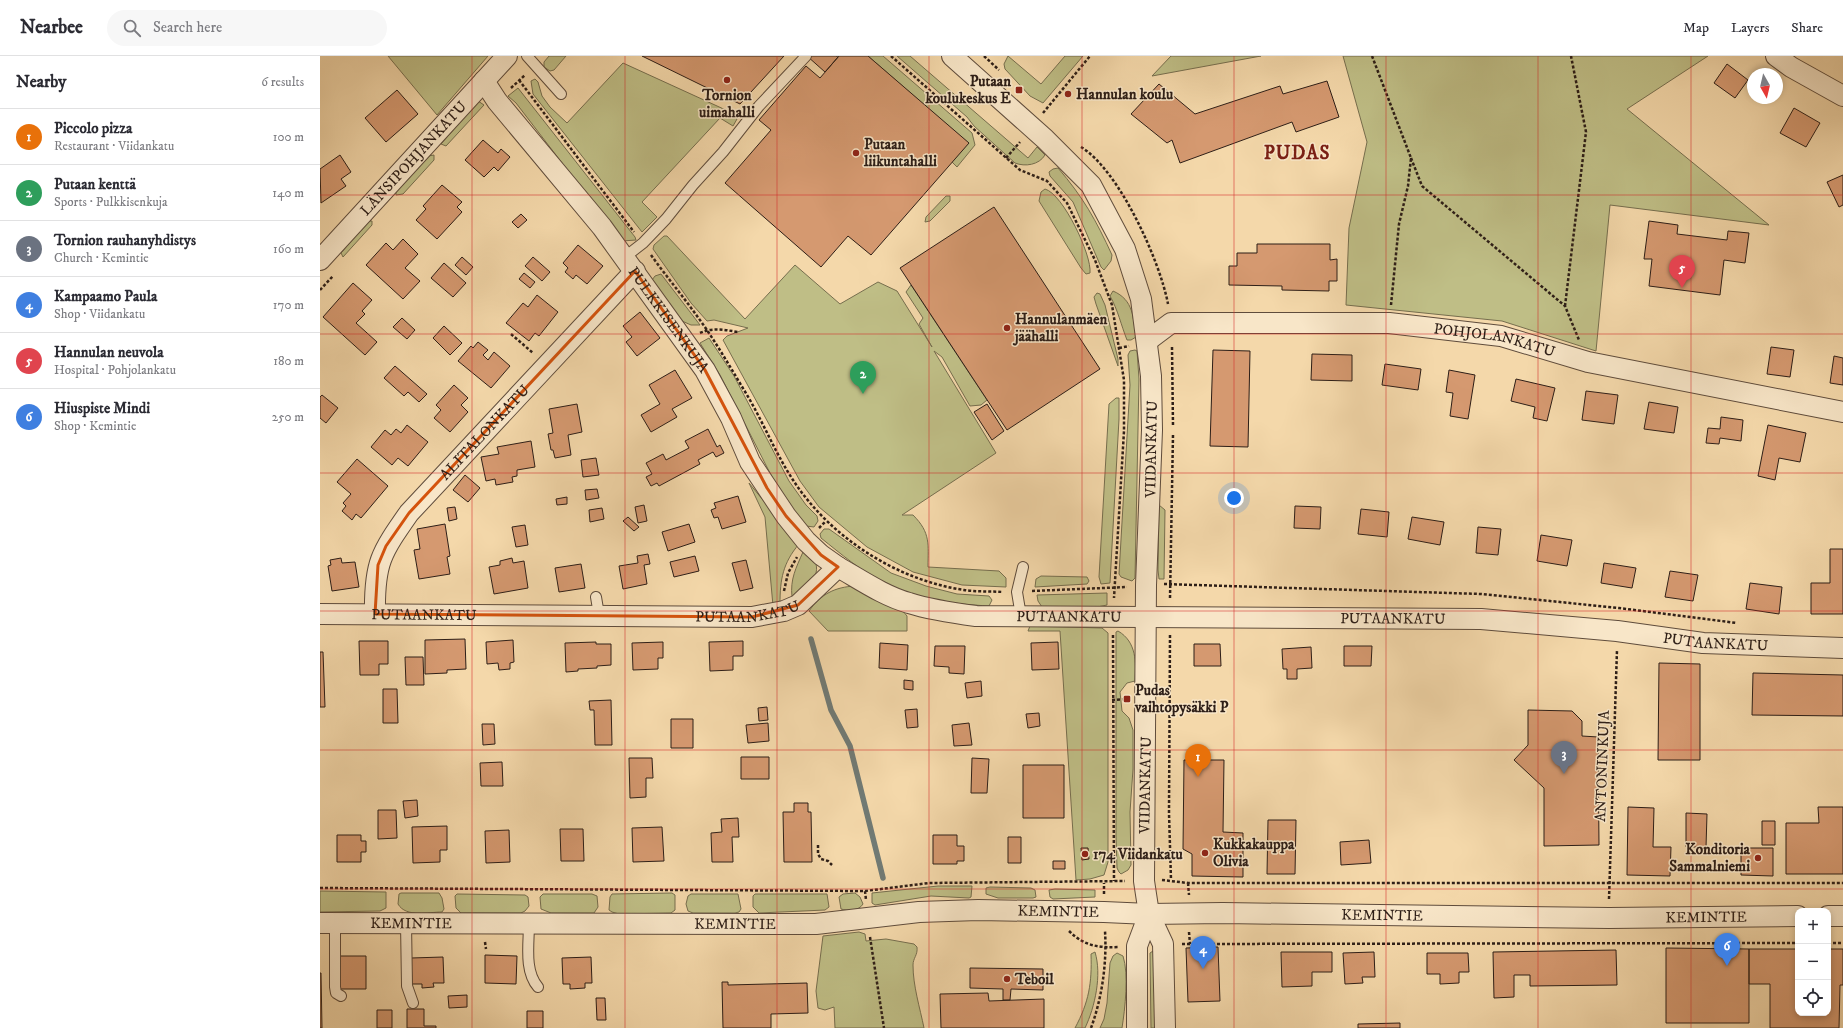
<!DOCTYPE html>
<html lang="en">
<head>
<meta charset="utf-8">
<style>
	body { margin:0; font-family:"IM FELL DW Pica",serif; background:#f7f7f7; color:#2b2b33 }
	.controls { position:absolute; right:12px; bottom:12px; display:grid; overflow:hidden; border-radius:8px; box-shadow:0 2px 6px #0003 }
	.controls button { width:36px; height:36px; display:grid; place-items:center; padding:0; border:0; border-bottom:1px solid #e1e1e2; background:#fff; color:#2b2b33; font:20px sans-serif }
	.compass { position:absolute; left:1427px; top:12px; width:36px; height:36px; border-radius:50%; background:#fff; box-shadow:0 2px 6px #0003; rotate:172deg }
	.you { position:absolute; left:914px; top:442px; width:14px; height:14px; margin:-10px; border:3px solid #fff; border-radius:50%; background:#1a73e8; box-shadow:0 0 0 6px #1a73e833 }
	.badge { display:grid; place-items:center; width:26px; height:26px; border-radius:50%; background:#0f766e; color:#fff; font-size:13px; font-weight:700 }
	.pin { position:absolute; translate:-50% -33px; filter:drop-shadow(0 1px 2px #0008) }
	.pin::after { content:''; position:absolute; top:21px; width:14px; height:12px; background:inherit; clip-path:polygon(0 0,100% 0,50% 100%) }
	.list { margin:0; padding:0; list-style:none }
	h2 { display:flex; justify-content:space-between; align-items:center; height:52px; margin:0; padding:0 16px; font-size:17px }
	h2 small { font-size:13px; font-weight:400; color:#7c7c81 }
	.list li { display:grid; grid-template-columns:26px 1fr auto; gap:12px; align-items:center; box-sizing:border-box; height:56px; padding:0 16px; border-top:1px solid #e1e1e2 }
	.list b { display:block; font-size:15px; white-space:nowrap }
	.list p { margin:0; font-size:13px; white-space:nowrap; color:#7c7c81 }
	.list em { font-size:13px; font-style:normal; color:#7c7c81 }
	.icon { flex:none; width:22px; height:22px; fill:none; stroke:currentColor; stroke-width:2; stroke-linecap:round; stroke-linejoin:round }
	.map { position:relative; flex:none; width:1523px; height:972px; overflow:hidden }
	header { display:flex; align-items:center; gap:24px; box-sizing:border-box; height:56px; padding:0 20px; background:#fff; border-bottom:1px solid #e1e1e2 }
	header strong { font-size:19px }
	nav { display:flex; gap:22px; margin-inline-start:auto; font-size:14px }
	.search { width:280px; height:36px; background:#f7f7f7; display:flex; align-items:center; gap:10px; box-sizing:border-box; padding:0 14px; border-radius:22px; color:#7c7c81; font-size:15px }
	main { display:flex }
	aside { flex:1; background:#fff }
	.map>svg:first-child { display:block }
	.green { fill:#bfbe86; stroke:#766e4e }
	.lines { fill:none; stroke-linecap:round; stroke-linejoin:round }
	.stream { stroke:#717a74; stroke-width:5.5 }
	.building { fill:#d59970; stroke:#2d1e17 }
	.lane-casing { stroke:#5f4c3c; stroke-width:12 }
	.street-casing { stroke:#5f4c3c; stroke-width:22 }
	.path { stroke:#2d1e17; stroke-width:2.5; stroke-dasharray:3 2; stroke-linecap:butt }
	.lane { stroke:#f8e6c8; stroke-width:10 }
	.street { stroke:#f8e6c8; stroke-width:20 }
	.marked { fill:none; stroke:#d5530d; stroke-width:3; stroke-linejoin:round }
	.grid { fill:none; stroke:#d62828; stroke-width:1; stroke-opacity:0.55 }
	.poi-dot { fill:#8f2418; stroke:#f8e6c8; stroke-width:1.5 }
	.labels { text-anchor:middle; stroke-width:3; stroke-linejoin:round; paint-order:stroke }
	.poi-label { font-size:15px; font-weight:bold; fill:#2d1e17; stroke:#f8e6c8; text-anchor:start }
	.street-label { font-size:15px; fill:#2d1e17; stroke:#f8e6c8 }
	.district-label { font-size:19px; font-weight:bold; letter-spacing:1px; fill:#7a1f14; stroke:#f8e6c8 }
</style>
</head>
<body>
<header>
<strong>Nearbee</strong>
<div class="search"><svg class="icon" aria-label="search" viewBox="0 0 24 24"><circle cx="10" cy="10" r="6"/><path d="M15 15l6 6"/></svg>Search here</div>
<nav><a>Map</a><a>Layers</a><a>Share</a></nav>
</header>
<main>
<aside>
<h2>Nearby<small>6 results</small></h2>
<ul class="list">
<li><span class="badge" style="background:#e8710a">1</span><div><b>Piccolo pizza</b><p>Restaurant · Viidankatu</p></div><em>100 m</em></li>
<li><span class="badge" style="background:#2e9e5b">2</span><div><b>Putaan kenttä</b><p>Sports · Pulkkisenkuja</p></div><em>140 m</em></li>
<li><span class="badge" style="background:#6b7280">3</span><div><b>Tornion rauhanyhdistys</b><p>Church · Kemintie</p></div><em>160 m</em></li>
<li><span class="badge" style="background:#3f7fe0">4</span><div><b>Kampaamo Paula</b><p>Shop · Viidankatu</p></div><em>170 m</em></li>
<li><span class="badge" style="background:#e0444e">5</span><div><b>Hannulan neuvola</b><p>Hospital · Pohjolankatu</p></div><em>180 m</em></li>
<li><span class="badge" style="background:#3f7fe0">6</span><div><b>Hiuspiste Mindi</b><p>Shop · Kemintie</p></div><em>250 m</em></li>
</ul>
</aside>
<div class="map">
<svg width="1523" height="972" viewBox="0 0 1523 972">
	<rect width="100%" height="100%" fill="#f4d8aa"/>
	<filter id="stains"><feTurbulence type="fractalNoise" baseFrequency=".005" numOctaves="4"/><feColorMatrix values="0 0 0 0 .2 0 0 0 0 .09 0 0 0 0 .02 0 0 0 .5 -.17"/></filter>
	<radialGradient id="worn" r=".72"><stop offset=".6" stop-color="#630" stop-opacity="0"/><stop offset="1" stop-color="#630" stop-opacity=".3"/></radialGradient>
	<path class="green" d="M68 0H168L117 59Z
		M229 0H246L234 14 230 15 224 11V6Z
		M548 0H563L652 77 655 89 637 111 632 106 648 87Z
		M577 0H590L708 102 717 91 725 99C719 109 705 111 695 107L654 70 647 61Z
		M688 0 721 28 745 0H763L723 47 710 40 685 13 684 8Z
		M851 0H941L832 20Z
		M1023 0H1388L1307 53 1449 169 1290 149 1276 295 1182 265 1026 249 1029 172 1047 86Z
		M303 7 408 55 417 63 413 70 400 62 322 146 337 161 322 176 213 38 211 25 215 23 218 26 222 40 230 51 247 67Z
		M198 32 315 181 316 184 302 185 196 47 188 40Z
		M158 45 164 49 126 90 121 88Z
		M114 99V104L83 138 76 139V136L108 100Z
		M738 112C763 141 776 164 792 199L791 205 784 214 781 211 753 146 730 120 729 116 733 113Z
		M725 133C743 138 772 199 770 217L766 218 761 212 719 145 721 136Z
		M626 140H630V145L610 165 605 166 606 161Z
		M48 165H52V169L23 201 21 197Z
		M344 180H347L425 263 475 209 520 248 558 226 577 235 612 291 599 268 603 262 586 236 591 229 667 344 661 349 650 350 622 301 614 295 676 397 582 459H593C611 477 608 488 608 511L679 515 686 522V531L642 529 593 516 547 491 499 451 480 425 403 284 407 280 428 272 394 264 387 265 371 247 333 193 334 189Z
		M341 218 380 269H371L362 265 332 224 335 220Z
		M793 235C814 244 813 262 816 281L811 284H807C801 269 798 254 790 240Z
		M777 237 780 238 785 249 798 303V310L776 248 774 241Z
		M389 282 414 320 469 425 486 449 497 460 498 465 494 471 486 470 466 444 451 419 400 319 380 287Z
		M815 294 817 295 819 323 815 522 812 525 801 521 799 518 810 329 808 299 810 295Z
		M796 342H799V363L790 527 781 528 779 521 789 348Z
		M429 427 479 488C463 507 460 523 460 548L453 550 445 461Z
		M839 449 845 454 844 523H839L838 514Z
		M504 473H509L571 517 606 530 637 538 669 540 672 544 669 550C633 548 597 544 564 527 541 515 521 498 501 482L500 478Z
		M483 496C490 498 495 501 496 508 500 524 482 533 472 541 470 523 476 512 483 496Z
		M721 520 767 521 769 525 767 528 715 531 716 523Z
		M535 530 582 554 587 560V575H508L489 555C501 538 515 531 535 530Z
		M787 537V549L777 551H722L718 545 717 539Z
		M710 570 782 572 788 577V806L784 819 770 823 756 824 740 575H708Z
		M798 575C817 586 816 607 815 625L807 627 800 636 802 655 809 662 813 674V713L810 756 811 809 808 814 801 818 799 816 797 812 796 780V576Z
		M618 830H652L651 841 649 842 611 840 555 849 552 847V837Z
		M670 831 711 832 715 834 716 841 713 842H678L666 838V832Z
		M735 833 775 834V841L733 843 730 841 729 834Z
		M0 835 66 836V852L60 855 0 856Z
		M81 837H119L122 842 124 853 122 856C109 856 86 862 78 848L79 838Z
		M352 837 355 839V854L351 857 299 858 292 856 289 854 290 841 292 838Z
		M535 837 540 841 543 848C539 855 528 855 521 853L519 841 523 838Z
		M137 838 205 839 208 841 209 850 205 855 201 857H141L136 852 135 840Z
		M223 838H272L277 840 278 851 274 857H231L221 853 220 841Z
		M371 838H418L421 853 419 856 415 857H373L368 855 366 848 368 840Z
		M435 838H507L509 851 505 854 439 857 433 851V840Z
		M539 876 545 878 546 885 566 883 594 888 597 891C598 899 593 902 593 909 593 930 600 952 604 972H515L514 951 505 954 498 952 496 935 503 880Z
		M833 895 836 897 837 972H831L830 897Z
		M775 896C782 919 775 951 765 972H755C769 946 772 927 771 898Z
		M797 897 803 900C809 918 805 953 802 972H780L784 963 787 947 790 907 793 900Z"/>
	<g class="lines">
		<path class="stream" d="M491 583 511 654 530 690 563 822"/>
	</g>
	<path class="building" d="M322 0H464L420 48Z
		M487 0H516L518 1 505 16Z
		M519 0H548L649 87 551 199 528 180 501 211 405 127 451 74 439 64 486 10 500 22Z
		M1407 8 1428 24 1415 42 1394 27Z
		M1007 25 1019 61 976 76 972 66 860 107 852 84 847 87 811 58 839 28 875 58 960 30 963 38Z
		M77 34 98 58 66 86 45 62Z
		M1474 52 1500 67 1486 91 1460 77Z
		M163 84 178 97 181 93 190 101 178 115 174 111 164 121 145 104Z
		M20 99 31 116 21 123 26 130 1 147 0 113Z
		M1523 119V149L1519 151 1507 126Z
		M122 129 142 146 137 151 142 156 117 183 96 164 106 153 103 150Z
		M674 151 780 313 687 374 580 212Z
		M201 158 207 164 198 172 192 166Z
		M1329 165 1358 169 1357 178 1407 184 1408 175 1429 177 1425 207 1404 204 1400 239 1329 230 1332 203H1324Z
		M83 183 98 198 85 212 100 225 83 243 46 209 66 187 73 194Z
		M937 188H1010V204L1017 203V225H1009V235L962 234V230L909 229V210H917V197H937Z
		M258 189 283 210 267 228 256 219 253 223 245 216 248 212 243 207Z
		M142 201 153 211 146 219 135 209Z
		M213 201 230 216 222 225 205 210Z
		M124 207 146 227 133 241 111 222Z
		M204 217 215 226 210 232 199 223Z
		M33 227 52 244 42 255 45 258 36 267 57 286 45 299 3 261Z
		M217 239 238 256 219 280 215 277 209 285 186 267 203 247 208 251Z
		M320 256 340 282 317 300 306 286 312 281 303 270Z
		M82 262 95 274 87 283 73 271Z
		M124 270 142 287 130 299 113 282Z
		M158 286 168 294 163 299 168 304 174 296 190 310 171 332 138 305 151 290 153 292Z
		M1451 291 1474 294 1470 321 1447 318Z
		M893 294 930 295 928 391 890 390Z
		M992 298 1032 299V325L991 324Z
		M1514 300 1523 302V329L1510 327Z
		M1065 308 1101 313 1098 334 1062 329Z
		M75 310 107 338 99 346 88 336 84 340 64 322Z
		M355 314 372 342 352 353 357 361 331 376 321 359 340 348 329 329Z
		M1129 314 1155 319 1148 363 1130 360 1133 337 1126 336Z
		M1196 323 1235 332 1227 365 1213 362 1215 351 1191 345Z
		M134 329 148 342 141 349 148 356 130 376 114 362 121 354 116 349Z
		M1266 335 1298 339 1294 368 1262 364Z
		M2 339 18 352 6 367 0 362V341Z
		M1329 346 1358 351 1354 377 1324 373Z
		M257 348 262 376 248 379 251 399 235 402 233 394H231L228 378 233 377 229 353Z
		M667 348 684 375 672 384 654 356Z
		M1401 361 1423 364 1421 385 1400 382 1399 388 1386 387 1388 372 1400 373Z
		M87 369 108 386 88 410 78 402 72 409 51 391 65 374 71 379 76 373 81 377Z
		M1448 369 1486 377 1480 406 1459 402 1455 424 1438 420Z
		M388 373 397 391 400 389 404 397 396 401 393 396 378 404 380 408 339 430 337 427 331 430 326 421 332 418 326 407 343 398 346 404 369 392 365 385Z
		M211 385 215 411 197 414V420L192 421 193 426 176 429 175 423 166 425 161 401 179 398 177 391Z
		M276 402 279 419 263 421 261 404Z
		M37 403 68 430 41 462 36 458 32 464 22 455 26 450 23 447 31 438 17 426Z
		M145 419 160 432 148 446 133 434Z
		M277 433 279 442 266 444 265 434Z
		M418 440 426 466 402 473 398 461 394 462 391 454 396 452 394 447Z
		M247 441V448L237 449 236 443Z
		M324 449 327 465 318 467 315 451Z
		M975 450 1001 451 1000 473 974 472Z
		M135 451 137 463 129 465 127 452Z
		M282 452 284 463 270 466 269 454Z
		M1041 453 1069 456 1067 481 1038 478Z
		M308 461 319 471 314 475 303 465Z
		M1092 461 1124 466 1120 489 1088 483Z
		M125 468 130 500 127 501 130 518 99 523 94 494 100 493 97 473Z
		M369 468 375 486 348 495 342 476Z
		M205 469 208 489 196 491 192 471Z
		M1158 471 1181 473 1178 499 1156 497Z
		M1221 479 1252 484 1247 510 1217 505Z
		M1510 493H1523V558H1491V527H1510Z
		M328 498 330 508 324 509 327 528 303 533 299 510 318 507 317 500Z
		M375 500 379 515 354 521 350 506Z
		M21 502 22 507 35 506 39 531 12 535 8 510 11 509 10 504Z
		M192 502 193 507 204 505 208 532 174 538 169 511 180 509V505Z
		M426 504 433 532 420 535 412 507Z
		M1284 507 1316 512 1312 532 1281 527Z
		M261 508 265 532 239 536 235 512Z
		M1350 515 1378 519 1373 545 1345 541Z
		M1430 527 1462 531 1459 558 1426 553Z
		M145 583 146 613 127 614V617L105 618V584Z
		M193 584 194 606 190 607V613L179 614 178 607 167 608 166 586Z
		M39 585H68V608H59V619H40Z
		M423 585V600H413V614L390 615 389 586Z
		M276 586V588H291V609L277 610V612L258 613V615L246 616 245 587Z
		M343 586V602H338V613L313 614 312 587Z
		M738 586 739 613 712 614 711 587Z
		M560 587 588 589 587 614 559 612Z
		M874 588H900L901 610H874Z
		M615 590H645L644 618 629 617V611L614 610Z
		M1024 590H1052L1051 610H1024Z
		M991 591 992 612 977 613V623H967V613H963L962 593Z
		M0 596H3L5 651H0Z
		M85 601H103L104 629H86Z
		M1339 607 1380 608V704H1338Z
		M1433 617 1523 619V660L1432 659Z
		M584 624 593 625V634L584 633Z
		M661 625 662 640 647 642 645 627Z
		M63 633H77L78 667H63Z
		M291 644 292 689H275L274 654H270L269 645Z
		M447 651 448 664 439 665 438 652Z
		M597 653 598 671 587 672 585 654Z
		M1208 654 1252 655 1262 665V680L1278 681 1279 789 1224 790V732L1194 704 1208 689Z
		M719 657 720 670 708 672 706 658Z
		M351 663H373V692H351Z
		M448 667 449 685 428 687 426 669Z
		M649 667 652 689 634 690 632 669Z
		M162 668H174L175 688 163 689Z
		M421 701H449V723H421Z
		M309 702H332L333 722H326V741L310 742Z
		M652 702 669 703 667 737H651Z
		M864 704H904L903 776 923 777V821L872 820V798L863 793Z
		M182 706 183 730H161L160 707Z
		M703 709H744V762H703Z
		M97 744 98 760 85 762 83 745Z
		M474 747H488V756H491L492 806H464L463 756H474Z
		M1308 751 1334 752 1333 791H1351L1350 820 1307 819Z
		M1498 751H1523V818H1466V767H1499Z
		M58 754H76L77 782 58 783Z
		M1366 757 1387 758 1386 791H1366Z
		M418 762 419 781H412L413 806H392L391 777 402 776 401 763Z
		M948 764H976L975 818H947Z
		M1442 765H1455V789H1442Z
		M127 770V794H120V806L93 807 92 771Z
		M342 771 344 805 313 806 312 772Z
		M240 773H263L264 805H241Z
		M189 774 190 806 166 807 165 775Z
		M17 779H41V785H46V796H41V806H17Z
		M613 779H637V790H644V805H637V808H613Z
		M688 781H701V807H688Z
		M1049 784 1051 807 1021 809 1020 786Z
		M761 792H768L769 803 762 804Z
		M1421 792H1453V820L1421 819Z
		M733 805H745V813H733Z
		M898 891 900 945 868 946 866 892Z
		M1346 892 1429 893V967H1346Z
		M1429 893H1478V957H1508V893H1523V929H1520L1519 972H1450V928H1429Z
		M1296 894 1297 929 1210 930V919H1194V941L1174 942 1173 896Z
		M961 896H1012V916H992V930L962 931Z
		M1054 896 1055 921H1042L1043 927 1025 928 1023 897Z
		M1107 897H1148L1149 916H1139V927L1120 928V918H1107Z
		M165 899 197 900 196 928 165 927Z
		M18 900H46V933H18Z
		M123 901 124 927H113L114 931 102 932V928H92L91 902Z
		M271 901 272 927H265V932L250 933V928H243L242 902Z
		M650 912 723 913V934L691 933 690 944H683V933L650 932Z
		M0 917H1L2 972H0Z
		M402 926H408V929L487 927 488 957 451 958V972H403Z
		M668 937 669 945 724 943V972H621L620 938Z
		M147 939V951L129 952 128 940Z
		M276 942H285L286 964H277Z
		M87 953H104V970H116V972H87Z
		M57 954H72V972H57Z
		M207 955H223V972H207Z
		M1080 967V972H1038V968Z"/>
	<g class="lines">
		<g class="lane-casing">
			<path id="lane" d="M207 0 241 38
				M305 201 323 187 346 163 373 129 403 96 439 50 486 0
				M276 541 279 559
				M701 560 697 536 703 511
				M15 867V931L16 937 21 940
				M86 867 87 930 93 947
				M209 867C209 888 204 915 218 931"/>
		</g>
		<g class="street-casing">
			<g id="street">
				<path d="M632 0 725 83 771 129 805 193 821 243 831 320 832 374 826 529 824 825 829 858 843 888 845 972"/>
				<path d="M1456 0 1471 11 1523 40"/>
				<path id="s1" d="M164 25 177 45 282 171 385 314 411 362 430 406 466 460 486 485 501 499 518 511"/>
				<path id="s2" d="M0 204 187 0"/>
				<path id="s3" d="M827 285 851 267H1069L1181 280 1268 306 1523 356"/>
				<path id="s4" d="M0 558 432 561 464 555 478 549 518 511C541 524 564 540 589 547 611 554 633 557 656 560L1161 563 1297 575 1383 587 1523 592"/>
				<path id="s5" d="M55 558C54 507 61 497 89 457L315 215"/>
				<path d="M1508 860H1523"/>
				<path id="s6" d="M0 867 496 868 599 856 658 854 784 856 829 858 903 857 1289 862 1478 860"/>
				<path d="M817 972V890L829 858"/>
			</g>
		</g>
		<path class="path" d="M571 0 700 114 727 125 747 147 775 204 792 249 804 324V375L794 542
			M664 0 679 14
			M1052 0 1091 102 1088 130 1079 168 1071 249
			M199 24 314 176
			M191 32 205 19
			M723 57 770 0
			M761 91C799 114 840 205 848 248
			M686 102 700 86
			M1091 102 1102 130 1245 250 1259 284
			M331 199C346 220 362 239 377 260 394 283 409 309 424 334 442 363 454 395 473 424 510 481 576 524 644 534 656 536 670 535 683 536
			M0 234 13 220
			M1245 250 1266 76 1251 0
			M380 277C393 271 405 274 418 276
			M191 278 213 297
			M852 291 853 370
			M799 292 809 290
			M499 472 506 465
			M844 528 1161 538 1299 552 1417 567
			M464 535 468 517 477 501
			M712 535 807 531
			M850 542 853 379
			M793 579 794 825
			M850 579 849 757 851 824
			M792 644 807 643
			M498 789V798L501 803 508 805 512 809
			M842 824 868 827H1523
			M868 827 869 839
			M0 832 545 835 609 827 805 825
			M545 835 546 844
			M784 838V827
			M1289 843 1297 594
			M749 875C764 890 779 892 799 891
			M869 876 870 888
			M550 881 564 972
			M165 886 166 893
			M1508 887H1523
			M862 888 1478 887
			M771 972C782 942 787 907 785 875"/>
		<use href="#lane" class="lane"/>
		<use href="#street" class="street"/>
	</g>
	<path class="marked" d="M315 215 385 314 447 432 466 460 501 499 518 511 478 549 432 561 55 558 58 509 66 490 89 457Z"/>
	<path class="grid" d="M152 0V972M305 0V972M457 0V972M609 0V972M762 0V972M914 0V972M1066 0V972M1218 0V972M1371 0V972M0 139H1523M0 278H1523M0 417H1523M0 555H1523M0 694H1523M0 833H1523"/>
	<g class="poi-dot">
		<circle cx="407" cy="24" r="4"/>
		<rect x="695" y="30" width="8" height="8" rx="2"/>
		<circle cx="748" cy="38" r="4"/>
		<circle cx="536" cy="97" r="4"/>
		<circle cx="687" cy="272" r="4"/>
		<rect x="803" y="639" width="8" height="8" rx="2"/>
		<circle cx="885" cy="797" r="4"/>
		<circle cx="765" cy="798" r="4"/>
		<circle cx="1438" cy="802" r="4"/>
		<circle cx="687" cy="923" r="4"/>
	</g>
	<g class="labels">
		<g class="poi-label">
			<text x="691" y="30" text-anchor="end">Putaan<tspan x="691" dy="17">koulukeskus E</tspan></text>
			<text x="756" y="43">Hannulan koulu</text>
			<text x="407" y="44" text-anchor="middle">Tornion<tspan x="407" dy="17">uimahalli</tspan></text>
			<text x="544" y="93">Putaan<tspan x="544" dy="17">liikuntahalli</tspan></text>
			<text x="695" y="268">Hannulanmäen<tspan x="695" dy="17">jäähalli</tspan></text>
			<text x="815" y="639">Pudas<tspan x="815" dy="17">vaihtopysäkki P</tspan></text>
			<text x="893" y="793">Kukkakauppa<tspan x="893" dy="17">Olivia</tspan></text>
			<text x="1430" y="798" text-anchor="end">Konditoria<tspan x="1430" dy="17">Sammalniemi</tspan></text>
			<text x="773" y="803">174 Viidankatu</text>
			<text x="695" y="928">Teboil</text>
		</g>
		<g class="street-label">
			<text dy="5" stroke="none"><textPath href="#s2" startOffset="138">LÄNSIPOHJANKATU</textPath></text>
			<text dy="5" stroke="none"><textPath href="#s1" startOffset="302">PULKKISENKUJA</textPath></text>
			<text dy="5" stroke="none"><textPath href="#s3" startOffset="355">POHJOLANKATU</textPath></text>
			<text dy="5" stroke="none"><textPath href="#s5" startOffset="220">ALITALONKATU</textPath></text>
			<text transform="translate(831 393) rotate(-89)" y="5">VIIDANKATU</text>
			<text dy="5" stroke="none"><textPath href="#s4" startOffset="428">PUTAANKATU</textPath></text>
			<text dy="5" stroke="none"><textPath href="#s4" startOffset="104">PUTAANKATU</textPath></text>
			<text dy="5" stroke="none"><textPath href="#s4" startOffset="776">PUTAANKATU</textPath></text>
			<text dy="5" stroke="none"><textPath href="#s4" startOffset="1100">PUTAANKATU</textPath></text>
			<text dy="5" stroke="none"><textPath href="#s4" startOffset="1424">PUTAANKATU</textPath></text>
			<text transform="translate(1282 710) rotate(-88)" y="5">ANTONINKUJA</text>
			<text transform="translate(825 729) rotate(-89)" y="5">VIIDANKATU</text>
			<text dy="5" stroke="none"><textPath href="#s6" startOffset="739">KEMINTIE</textPath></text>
			<text dy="5" stroke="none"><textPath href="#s6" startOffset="1063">KEMINTIE</textPath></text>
			<text dy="5" stroke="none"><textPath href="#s6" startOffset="1387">KEMINTIE</textPath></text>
			<text dy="5" stroke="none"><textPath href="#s6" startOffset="91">KEMINTIE</textPath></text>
			<text dy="5" stroke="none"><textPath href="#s6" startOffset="415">KEMINTIE</textPath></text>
		</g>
		<g class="district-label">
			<text x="977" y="103">PUDAS</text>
		</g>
	</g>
	<rect width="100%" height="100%" filter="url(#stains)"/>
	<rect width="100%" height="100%" fill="url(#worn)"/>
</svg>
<div class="controls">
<button>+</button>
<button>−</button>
<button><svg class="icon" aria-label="locate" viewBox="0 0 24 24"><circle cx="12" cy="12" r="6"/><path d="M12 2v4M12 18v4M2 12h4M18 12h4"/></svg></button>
</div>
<svg class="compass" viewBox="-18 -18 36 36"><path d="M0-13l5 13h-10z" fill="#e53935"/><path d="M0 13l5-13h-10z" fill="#7c7c81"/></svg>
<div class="you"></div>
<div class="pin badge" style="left:878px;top:721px;background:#e8710a">1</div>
<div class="pin badge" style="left:543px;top:338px;background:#2e9e5b">2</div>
<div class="pin badge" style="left:1244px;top:718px;background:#6b7280">3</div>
<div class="pin badge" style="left:883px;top:913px;background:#3f7fe0">4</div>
<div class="pin badge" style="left:1362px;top:232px;background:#e0444e">5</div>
<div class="pin badge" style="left:1407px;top:910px;background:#3f7fe0">6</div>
</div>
</main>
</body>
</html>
